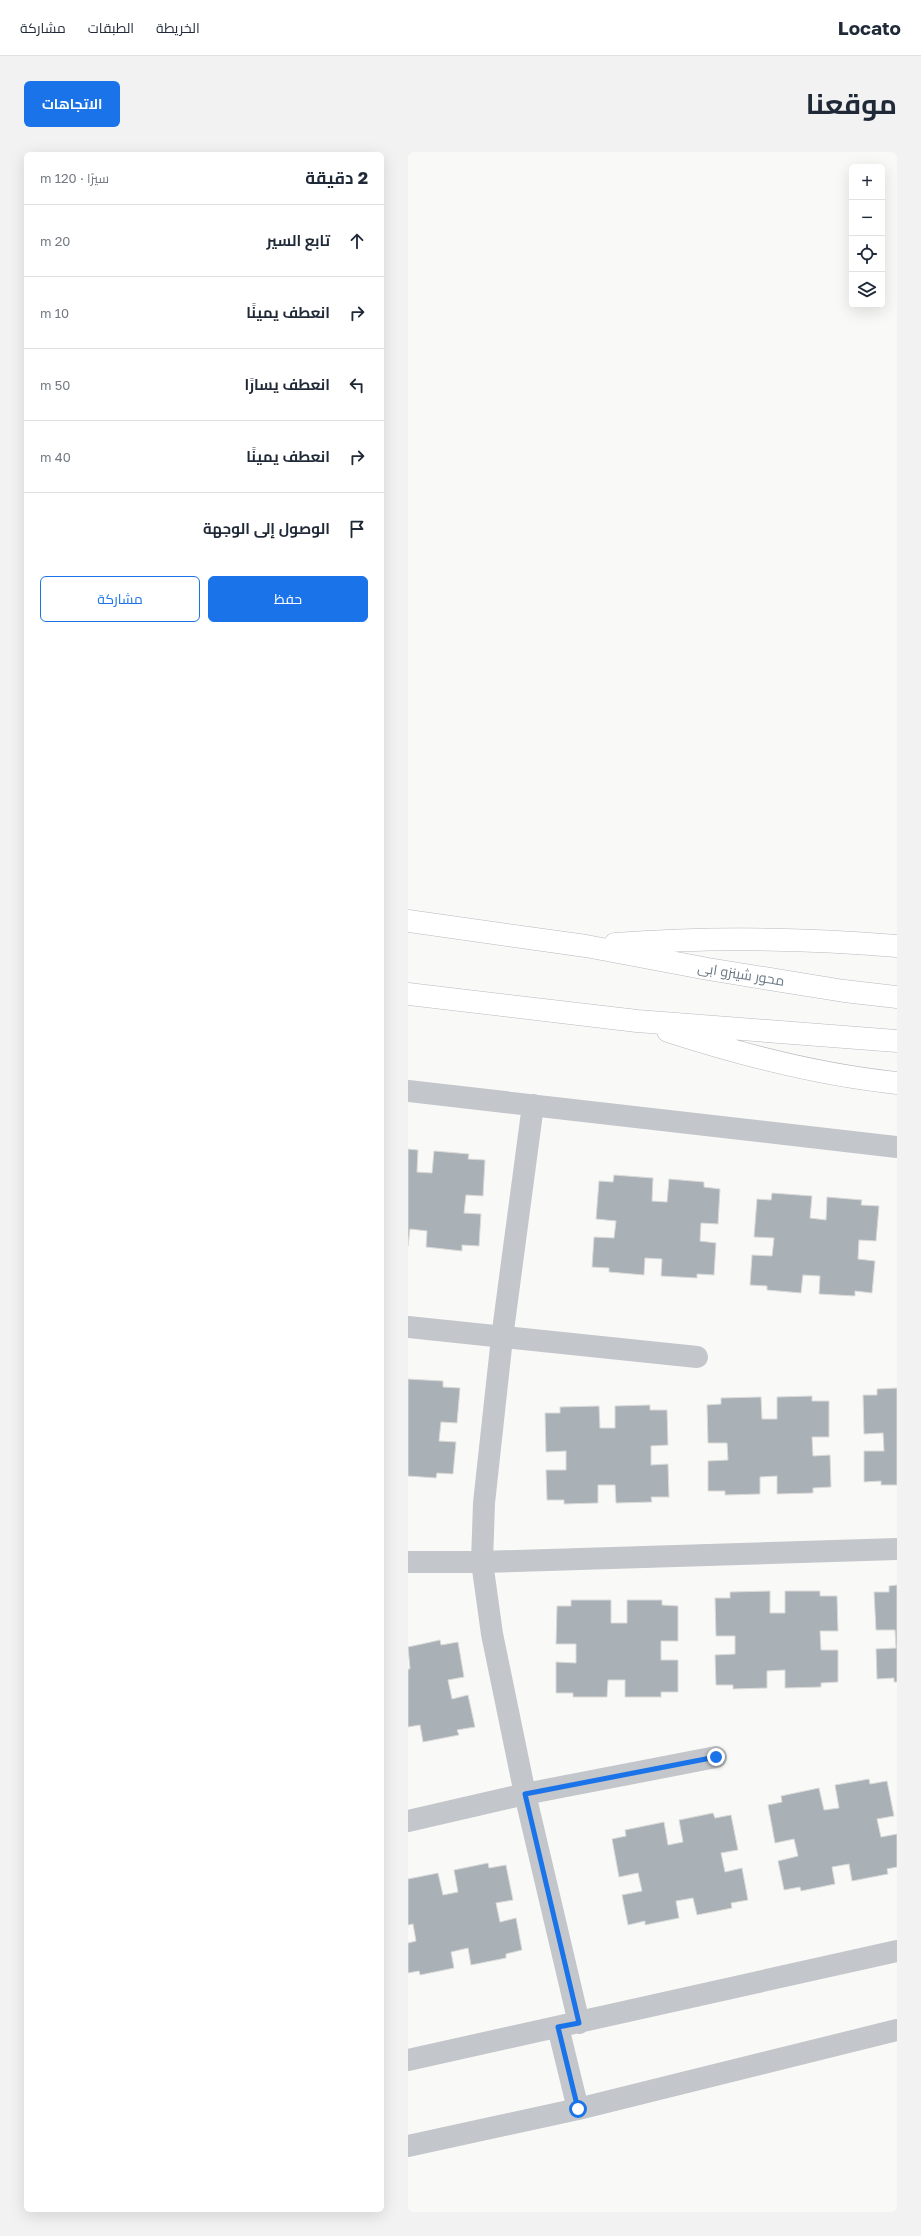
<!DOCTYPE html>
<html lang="ar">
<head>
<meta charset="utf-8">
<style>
	body { margin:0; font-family:"Golos Text",Cairo,sans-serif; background:#f2f2f3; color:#1f2937; direction:rtl }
	.controls { position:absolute; right:12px; top:12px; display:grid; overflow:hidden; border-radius:6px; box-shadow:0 4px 16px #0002 }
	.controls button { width:36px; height:36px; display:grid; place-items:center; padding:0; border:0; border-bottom:1px solid #e0e1e3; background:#fff; color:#1f2937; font:20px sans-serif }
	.stop { position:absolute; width:12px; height:12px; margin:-9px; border:3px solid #1a73e8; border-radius:50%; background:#fff }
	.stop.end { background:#1a73e8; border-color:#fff; box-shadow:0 1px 4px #0008 }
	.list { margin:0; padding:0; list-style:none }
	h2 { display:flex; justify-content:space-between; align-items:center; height:52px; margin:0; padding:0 16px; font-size:17px }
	h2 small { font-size:13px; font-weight:400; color:#747a83 }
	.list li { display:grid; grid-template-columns:26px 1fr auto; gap:12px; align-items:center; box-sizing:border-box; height:72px; padding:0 16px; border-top:1px solid #e0e1e3 }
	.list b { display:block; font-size:15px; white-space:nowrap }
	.list em { font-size:13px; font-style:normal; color:#747a83 }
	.actions { display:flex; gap:8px; padding:12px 16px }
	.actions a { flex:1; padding:9px 0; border:1px solid #1a73e8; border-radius:6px; text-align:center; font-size:14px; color:#1a73e8 }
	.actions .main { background:#1a73e8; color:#fff }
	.icon { flex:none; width:22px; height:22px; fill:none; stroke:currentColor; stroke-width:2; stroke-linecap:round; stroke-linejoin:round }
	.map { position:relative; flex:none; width:489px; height:2060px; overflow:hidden; direction:ltr; border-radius:6px }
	header { display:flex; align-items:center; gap:24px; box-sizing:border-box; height:56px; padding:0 20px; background:#fff; border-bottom:1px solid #e0e1e3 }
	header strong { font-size:19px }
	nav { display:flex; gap:22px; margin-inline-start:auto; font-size:14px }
	.intro { display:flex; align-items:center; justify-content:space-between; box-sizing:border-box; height:96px; padding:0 24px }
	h1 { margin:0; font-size:28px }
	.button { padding:10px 18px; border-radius:6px; background:#1a73e8; color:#fff; font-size:14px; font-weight:700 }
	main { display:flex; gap:24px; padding:0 24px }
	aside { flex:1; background:#fff; border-radius:6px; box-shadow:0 4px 16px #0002 }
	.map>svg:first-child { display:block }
	.building { fill:#aab1b6; stroke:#dadbd9 }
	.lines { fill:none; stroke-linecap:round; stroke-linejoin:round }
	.secondary-casing { stroke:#b6babe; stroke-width:23 }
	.minor { stroke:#c3c6ca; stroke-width:22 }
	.secondary { stroke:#fff; stroke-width:22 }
	.route { stroke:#1a73e8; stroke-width:5 }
	.labels { text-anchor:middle; stroke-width:4; stroke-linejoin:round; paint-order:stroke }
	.street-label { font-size:14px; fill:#6b7884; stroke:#fff }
</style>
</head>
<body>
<header>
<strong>Locato</strong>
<nav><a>الخريطة</a><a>الطبقات</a><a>مشاركة</a></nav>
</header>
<div class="intro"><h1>موقعنا</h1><a class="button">الاتجاهات</a></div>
<main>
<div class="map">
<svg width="489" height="2060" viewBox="0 0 489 2060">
	<rect width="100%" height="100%" fill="#f9f9f7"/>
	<path class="building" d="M0 997 10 998 9 1020 24 1021 26 999 61 1002 60 1007 77 1008 75 1044 58 1043 56 1061 73 1062 71 1094 54 1093V1099L18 1095 19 1079 2 1077 0 1094Z
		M206 1023 245 1026 244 1049 259 1050 261 1027 296 1030V1035L312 1037 310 1072 293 1071 292 1089 308 1091 306 1123 289 1122V1126L253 1124 254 1107 237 1106 236 1123 201 1120V1116L184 1115 186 1085 206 1086 208 1069 188 1067 191 1029 205 1030Z
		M364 1041 404 1044 402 1066 418 1068 419 1045 454 1048 453 1053 471 1054 468 1089 451 1088 450 1107 467 1109 464 1141 447 1139V1144L411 1142 412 1124 395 1123 393 1141 359 1138V1134L342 1133 344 1103 364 1104 366 1086 346 1085 349 1047 363 1048Z
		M0 1227 35 1229V1235L52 1236 49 1271 33 1270 31 1289 48 1290 45 1322 29 1321 28 1326 0 1324Z
		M489 1236V1333H473V1329L456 1330V1299H476L475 1281 456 1282 455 1243H469V1237Z
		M404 1244V1249H421V1285H404L405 1304 422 1303 423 1335 405 1336V1341L369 1342V1324L352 1325V1342L317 1343V1339H300V1309L320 1308 319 1291H300L299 1253 313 1252V1246L353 1245 354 1267H369V1245Z
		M242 1253V1258H259L260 1293 243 1294V1313L260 1312 261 1345H243L244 1350 208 1351 207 1333H190V1351L156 1352V1348H139L138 1318H158V1299L138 1300 137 1261H152V1255L191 1254 192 1276H207V1254Z
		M489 1433V1530H486V1526L469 1527 468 1497 488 1496 487 1478H468L466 1440H481V1434Z
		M362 1439V1461H377V1439H412V1444H429L430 1479H412L413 1498H430V1530L413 1531V1535L377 1536V1518L359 1519V1536L325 1537V1533H308L307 1503 327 1502V1484H308L307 1446H322V1440Z
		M163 1448H203V1471H219V1448H254V1453L270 1454V1489H253V1508H270V1540H253V1545H217V1528H200L199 1545H165V1541H148V1510L168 1511V1492H148L149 1454H163Z
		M32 1488 33 1493 50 1490 56 1525 40 1528 44 1547 60 1543 67 1575 49 1578 51 1583 15 1590 12 1573 0 1575V1517H2L0 1495Z
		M461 1627 462 1632 479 1629 486 1664 469 1667 473 1685 489 1682V1715L479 1717 480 1722 444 1729 441 1712 424 1715 427 1732 393 1739 392 1735 376 1738 370 1709 390 1704 386 1687 367 1691 360 1653 374 1650 373 1644 411 1636 416 1658 431 1656 427 1633Z
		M305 1661 307 1666 323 1663 330 1698 313 1701 317 1720 334 1716 340 1748 323 1751 324 1756 289 1763 285 1746 268 1749 271 1766 237 1773V1769L220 1773 214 1743 234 1739 230 1721 211 1725 204 1687 218 1684 217 1678 256 1670 260 1693 275 1690 271 1668Z
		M80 1711 81 1716 98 1713 105 1748 88 1751 92 1770 108 1766 114 1798 98 1802V1806L63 1813 60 1796 43 1800 46 1816 12 1823 11 1819 0 1821V1791L8 1789 5 1772 0 1773V1727L30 1721 35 1743 50 1740 46 1718Z"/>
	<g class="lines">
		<g class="secondary-casing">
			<path id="secondary" d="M0 769 178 794 300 817 436 839 489 845
				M207 792C301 785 395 786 489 794
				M0 842 229 869 489 889
				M260 879C334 903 412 923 489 931"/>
		</g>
		<path class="minor" d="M0 939 489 995
			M125 953 94 1186 76 1351 74 1410 84 1482 117 1642 171 1871
			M0 1175 289 1205
			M0 1410H74L489 1397
			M0 1669 117 1642 308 1605
			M150 1875 170 1957
			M0 1908 489 1799
			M0 1994 170 1957 489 1878"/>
		<use href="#secondary" class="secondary"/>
	</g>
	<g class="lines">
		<path class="route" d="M170 1957 150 1875 171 1871 117 1642 308 1605"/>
	</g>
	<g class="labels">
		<g class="street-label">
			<text transform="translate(333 822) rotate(9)" y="5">محور شينزو ابى</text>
		</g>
	</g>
</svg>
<div class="controls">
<button>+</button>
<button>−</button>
<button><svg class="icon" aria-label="locate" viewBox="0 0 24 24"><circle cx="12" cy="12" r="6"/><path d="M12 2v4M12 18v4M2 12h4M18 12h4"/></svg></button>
<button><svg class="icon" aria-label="layers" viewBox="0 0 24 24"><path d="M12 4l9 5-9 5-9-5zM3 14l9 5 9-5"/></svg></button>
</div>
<div class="stop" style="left:170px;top:1957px"></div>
<div class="stop end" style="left:308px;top:1605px"></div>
</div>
<aside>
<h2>2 دقيقة<small>سيرًا · 120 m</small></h2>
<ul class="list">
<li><svg class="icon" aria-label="ahead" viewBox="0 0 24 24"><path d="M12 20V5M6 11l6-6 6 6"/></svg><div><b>تابع السير</b></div><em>20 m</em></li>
<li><svg class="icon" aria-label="right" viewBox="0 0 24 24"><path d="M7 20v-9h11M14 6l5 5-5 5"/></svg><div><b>انعطف يمينًا</b></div><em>10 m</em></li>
<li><svg class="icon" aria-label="left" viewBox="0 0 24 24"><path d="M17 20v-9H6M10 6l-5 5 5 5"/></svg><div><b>انعطف يسارًا</b></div><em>50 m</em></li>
<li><svg class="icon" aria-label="right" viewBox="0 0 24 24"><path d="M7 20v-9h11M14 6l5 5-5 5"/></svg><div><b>انعطف يمينًا</b></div><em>40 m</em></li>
<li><svg class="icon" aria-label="arrive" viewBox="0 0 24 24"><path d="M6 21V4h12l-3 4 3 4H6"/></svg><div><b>الوصول إلى الوجهة</b></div></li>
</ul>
<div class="actions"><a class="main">حفظ</a><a>مشاركة</a></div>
</aside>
</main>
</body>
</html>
